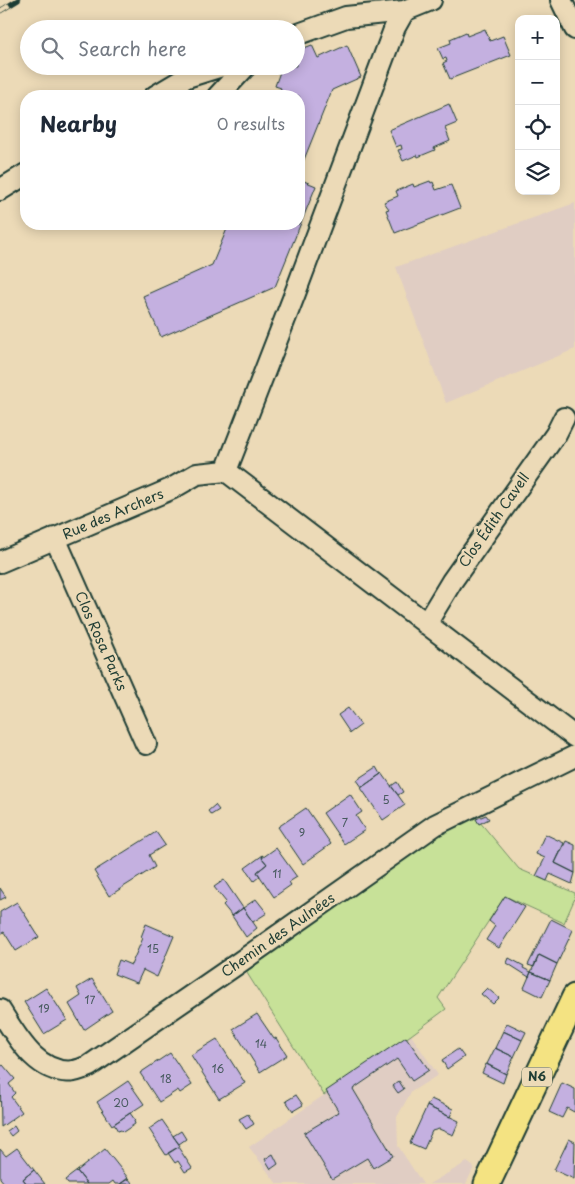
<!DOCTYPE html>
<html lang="en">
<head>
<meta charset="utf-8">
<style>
	body { margin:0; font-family:"Playpen Sans",sans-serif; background:#f6f6f7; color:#1f2937 }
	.controls { position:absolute; right:15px; top:15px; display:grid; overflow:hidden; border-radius:10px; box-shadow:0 2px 12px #0003 }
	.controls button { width:45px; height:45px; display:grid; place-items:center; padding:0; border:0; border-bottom:1px solid #e0e1e3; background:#fff; color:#1f2937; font:25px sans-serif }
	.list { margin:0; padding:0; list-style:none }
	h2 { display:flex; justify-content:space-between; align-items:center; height:65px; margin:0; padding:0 20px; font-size:21px }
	h2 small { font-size:16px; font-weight:400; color:#747a83 }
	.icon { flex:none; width:28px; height:28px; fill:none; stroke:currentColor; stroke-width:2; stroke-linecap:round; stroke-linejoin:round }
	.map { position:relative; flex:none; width:575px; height:1184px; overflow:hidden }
	.search { position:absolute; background:#fff; box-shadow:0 2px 12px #0003; left:20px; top:20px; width:285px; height:55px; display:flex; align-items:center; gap:12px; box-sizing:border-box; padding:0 18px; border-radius:28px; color:#747a83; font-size:19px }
	.panel { position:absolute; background:#fff; box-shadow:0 2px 12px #0003; left:20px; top:90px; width:285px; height:140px; border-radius:20px }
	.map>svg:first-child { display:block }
	.built { fill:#e0cdc3 }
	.green { fill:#c7e198; stroke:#738f66 }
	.building { fill:#c4b0e0; stroke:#1f3d34 }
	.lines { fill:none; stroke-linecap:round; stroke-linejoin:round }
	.minor-casing { stroke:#1f3d34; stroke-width:24 }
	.major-casing { stroke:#1f3d34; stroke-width:29 }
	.minor { stroke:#ecdab7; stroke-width:20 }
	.major { stroke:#f4e382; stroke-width:25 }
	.rail-casing { stroke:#1f3d34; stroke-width:5.5 }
	.rail { stroke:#ecdab7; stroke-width:4; stroke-dasharray:11; stroke-linecap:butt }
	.labels { text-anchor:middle; stroke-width:5; stroke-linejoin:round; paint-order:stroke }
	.number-label { font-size:11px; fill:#485a5f }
	.shield { fill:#ecdab7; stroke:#5c6c5b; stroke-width:1 }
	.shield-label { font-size:12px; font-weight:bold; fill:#1f3d34 }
	.street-label { font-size:14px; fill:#1f3d34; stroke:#ecdab7 }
</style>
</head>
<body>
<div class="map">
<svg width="575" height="1184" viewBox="0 0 575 1184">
	<rect width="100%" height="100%" fill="#ecdab7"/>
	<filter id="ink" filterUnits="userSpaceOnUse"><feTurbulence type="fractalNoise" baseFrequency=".02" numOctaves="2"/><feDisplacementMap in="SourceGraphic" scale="10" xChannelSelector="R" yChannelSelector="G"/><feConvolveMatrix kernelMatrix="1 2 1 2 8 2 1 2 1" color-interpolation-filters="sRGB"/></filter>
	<g filter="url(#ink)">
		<path class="built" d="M575 203V349L446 403 396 267Z
			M411 1035 438 1075 411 1092 397 1117 398 1146 423 1184H277L249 1147Z
			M467 1162 474 1167 466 1184H429Z"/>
		<path class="green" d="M470 806 479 821 519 869 575 893V898L564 923 505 896 438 998 446 1009 411 1035 324 1095 240 962Z"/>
		<path class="building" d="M485 29 490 41 503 36 511 55 450 79 443 63 447 61 446 58 443 59 438 48 451 43 450 39 466 32 467 36Z
			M312 45 318 58 347 45 361 77 332 90 299 172V96H278L281 88 275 86 282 66H296V51Z
			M449 104 457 123 445 128 450 141 434 148 435 150 418 157 417 155 403 161 398 150 402 149 401 145 396 147 389 130Z
			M299 179 316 186 275 287 161 337 143 296 212 265 229 224H299Z
			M430 181 431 183 433 182 436 190 451 185 460 208 395 233 386 210 389 209 384 202 398 196 396 191 413 184 414 187Z
			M348 708 361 725 350 733 338 715Z
			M377 767 381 774 362 787 357 780Z
			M382 773 405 805 383 820 361 788Z
			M397 782 403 792 398 795 391 786Z
			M350 794 362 812 356 816 365 830 344 844 323 813Z
			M215 805 219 810 211 815 208 811Z
			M306 808 331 844 303 864 278 827Z
			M486 815 489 819 479 824 476 819Z
			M156 832 165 845 149 855 155 867 109 896 94 871Z
			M545 834 564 843 555 863 575 873 572 884 550 874 547 881 536 876 545 858 536 854Z
			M566 841 575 845V873L555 863Z
			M276 848 297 877 289 882 291 885 274 897 257 872 267 864 262 858Z
			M263 855 262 858 267 864 257 872 260 876 254 881 245 868Z
			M224 880 243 908 232 916 223 905 226 902 214 887Z
			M0 888 6 897 0 900Z
			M505 896 525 907 499 948 486 940 495 926 489 921Z
			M256 899 267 913 253 922 243 908Z
			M17 902 39 937 16 951 4 932 0 934V912Z
			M243 908 257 928 246 937 232 916Z
			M551 919 573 930 557 964 539 955 534 967 528 965Z
			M146 924 174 936 157 977 143 970 137 983 114 974 119 960 131 965 143 938 141 937Z
			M539 955 557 964 550 980 531 972Z
			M509 958 524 966 523 968 531 972 529 977 507 963Z
			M531 972 550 980 542 997 524 988Z
			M92 979 112 1011 84 1030 69 1004 81 996 77 988Z
			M46 988 67 1020 44 1034 24 1002Z
			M487 988 499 998 493 1004 481 994Z
			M257 1014 274 1039 276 1038 287 1055 260 1072 233 1029Z
			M507 1023 526 1032 522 1040 503 1031Z
			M503 1031 522 1040 514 1057 495 1048Z
			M406 1037 429 1070 412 1081 397 1059 353 1089 393 1156 373 1168 367 1158 332 1179 304 1133 339 1112 326 1091Z
			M217 1039 245 1083 219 1099 191 1055Z
			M495 1048 514 1057 506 1074 487 1064Z
			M458 1049 464 1057 447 1069 442 1060Z
			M170 1053 192 1085 180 1093 178 1090 159 1102 140 1073Z
			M486 1064 506 1074 503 1083 482 1073Z
			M3 1065 15 1079 9 1084 15 1093 11 1097 22 1112 1 1127 0 1067Z
			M128 1081 144 1104 112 1125 97 1102Z
			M399 1081 404 1089 398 1093 393 1086Z
			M562 1083 575 1089V1109L574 1112 567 1108 562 1118 549 1112Z
			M296 1095 303 1105 293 1111 286 1101Z
			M431 1099 453 1109 450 1117 427 1106Z
			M427 1106 459 1121 453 1135 439 1129 432 1131 424 1149 410 1143Z
			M130 1113 135 1120 134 1121 135 1124 123 1132 121 1130 118 1131 114 1124Z
			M248 1114 254 1124 246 1129 239 1119Z
			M162 1120 180 1146 166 1155 149 1129Z
			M14 1126 17 1131 11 1136 7 1131Z
			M181 1131 186 1139 179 1144 173 1136Z
			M569 1139 575 1142 574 1179 554 1170Z
			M178 1147 192 1168 185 1172 178 1161 175 1163 168 1153Z
			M17 1148 34 1170 23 1179 27 1184H5L0 1178V1149L6 1156Z
			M105 1149 128 1178 120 1184H115L113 1181 109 1184H87L77 1171Z
			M273 1154 278 1164 271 1169 265 1159Z
			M34 1170 45 1184H27L23 1179Z
			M77 1171 87 1184H68L65 1180Z
			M128 1178 133 1184H120L128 1179Z"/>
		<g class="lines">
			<g class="minor-casing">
				<path id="minor" d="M431 0 404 11 395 27 294 296 226 471 575 737
					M561 0 575 29
					M296 35 346 17 404 11
					M155 96 187 77 222 66
					M218 96 246 66
					M0 190 26 174
					M55 538 146 744
					M0 562 171 489 197 474 226 471
					M426 624 452 581 556 434 564 418
					M0 1010C16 1035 37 1076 74 1071 79 1070 84 1068 89 1066L240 962 435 825 575 756"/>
			</g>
			<g class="major-casing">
				<path id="major" d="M487 1184 575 997"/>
			</g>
			<use href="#minor" class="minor"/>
			<use href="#major" class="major"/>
			<g class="rail-casing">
				<path id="rail" d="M0 11 18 0"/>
			</g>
			<use href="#rail" class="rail"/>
		</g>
	</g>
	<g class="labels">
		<g class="number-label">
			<text x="386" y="804">5</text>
			<text x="345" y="827">7</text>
			<text x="302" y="837">9</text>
			<text x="277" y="878">11</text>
			<text x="153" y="953">15</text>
			<text x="90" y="1004">17</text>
			<text x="44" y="1013">19</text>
			<text x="261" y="1048">14</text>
			<text x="218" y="1073">16</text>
			<text x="166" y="1083">18</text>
			<text x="121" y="1107">20</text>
		</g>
		<rect class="shield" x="522" y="1067.5" width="30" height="19" rx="4"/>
		<g class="shield-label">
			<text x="537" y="1081">N6</text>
		</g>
		<g class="street-label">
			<text transform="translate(113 514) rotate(-23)" y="5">Rue des Archers</text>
			<text transform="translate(494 520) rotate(-55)" y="5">Clos Édith Cavell</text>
			<text transform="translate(101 641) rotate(66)" y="5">Clos Rosa Parks</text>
			<text transform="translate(278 935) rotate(-35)" y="5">Chemin des Aulnées</text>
		</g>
	</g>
</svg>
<div class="controls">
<button>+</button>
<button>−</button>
<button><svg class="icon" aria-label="locate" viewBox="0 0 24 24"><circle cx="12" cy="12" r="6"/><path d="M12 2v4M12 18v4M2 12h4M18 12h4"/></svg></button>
<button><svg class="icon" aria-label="layers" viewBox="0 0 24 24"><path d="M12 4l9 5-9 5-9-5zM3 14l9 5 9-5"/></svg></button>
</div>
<div class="search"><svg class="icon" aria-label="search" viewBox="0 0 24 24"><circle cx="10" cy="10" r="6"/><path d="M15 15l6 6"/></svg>Search here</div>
<section class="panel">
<h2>Nearby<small>0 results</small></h2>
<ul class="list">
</ul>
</section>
</div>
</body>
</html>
